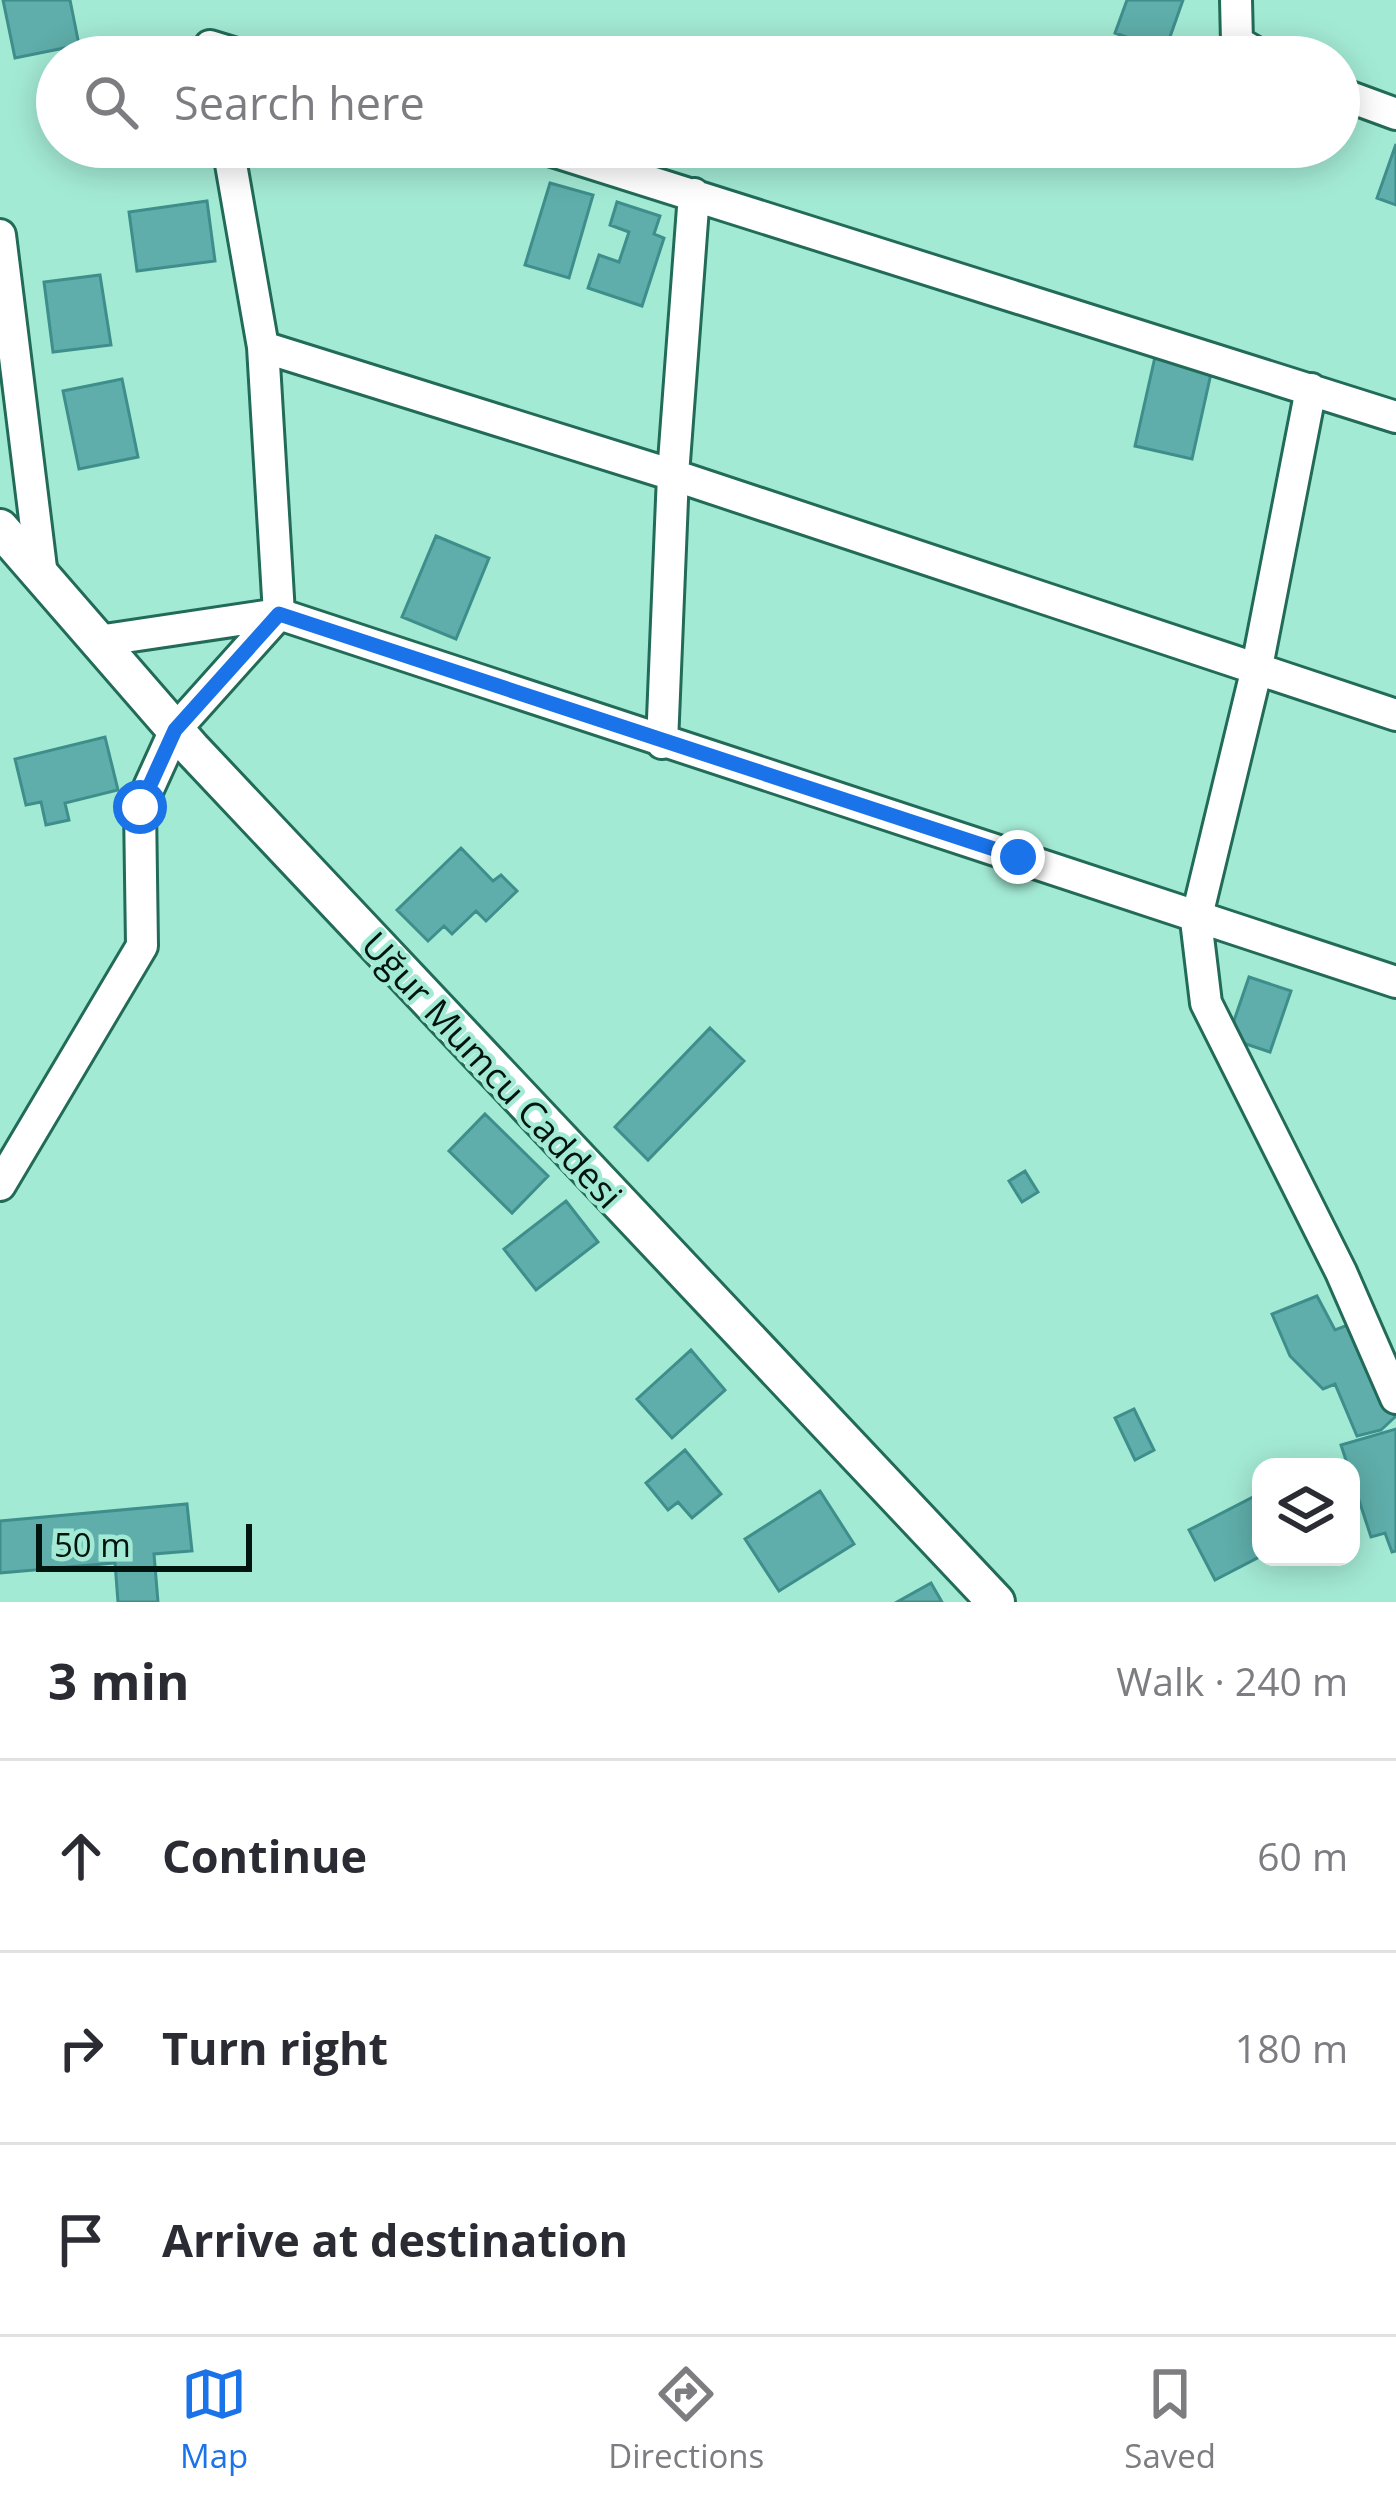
<!DOCTYPE html>
<html lang="en">
<head>
<meta charset="utf-8">
<style>
	body { margin:0; font-family:"Open Sans",sans-serif; background:#f7f7f7; color:#2b2b33 }
	.controls { position:absolute; right:36px; bottom:36px; display:grid; overflow:hidden; border-radius:24px; box-shadow:0 6px 30px #0003 }
	.controls button { width:108px; height:108px; display:grid; place-items:center; padding:0; border:0; border-bottom:3px solid #e1e1e2; background:#fff; color:#2b2b33; font:60px sans-serif }
	.scale { position:absolute; left:36px; bottom:30px; width:216px; box-sizing:border-box; padding-left:12px; border:6px solid #00150e; border-top:0; font-size:33px; line-height:42px; white-space:nowrap; color:#00150e; -webkit-text-stroke:9px #a3ead4; paint-order:stroke }
	.stop { position:absolute; width:36px; height:36px; margin:-27px; border:9px solid #1a73e8; border-radius:50%; background:#fff }
	.stop.end { background:#1a73e8; border-color:#fff; box-shadow:0 3px 12px #0008 }
	.list { margin:0; padding:0; list-style:none }
	h2 { display:flex; justify-content:space-between; align-items:center; height:156px; margin:0; padding:0 48px; font-size:51px }
	h2 small { font-size:39px; font-weight:400; color:#7c7c81 }
	.list li { display:grid; grid-template-columns:78px 1fr auto; gap:36px; align-items:center; box-sizing:border-box; height:192px; padding:0 48px; border-top:3px solid #e1e1e2 }
	.list b { display:block; font-size:45px; white-space:nowrap }
	.list em { font-size:39px; font-style:normal; color:#7c7c81 }
	.icon { flex:none; width:66px; height:66px; fill:none; stroke:currentColor; stroke-width:2; stroke-linecap:round; stroke-linejoin:round }
	.map { position:relative; flex:none; width:1396px; height:1602px; overflow:hidden }
	.search { position:absolute; background:#fff; box-shadow:0 6px 30px #0003; left:36px; right:36px; top:36px; height:132px; display:flex; align-items:center; gap:30px; box-sizing:border-box; padding:0 42px; border-radius:66px; color:#7c7c81; font-size:45px }
	.sheet { height:732px; background:#fff }
	nav { display:flex; justify-content:space-around; align-items:center; box-sizing:border-box; height:168px; border-top:3px solid #e1e1e2; background:#fff; font-size:33px; color:#7c7c81 }
	nav a { display:grid; justify-items:center; gap:6px }
	nav .on { color:#1a73e8 }
	.map>svg:first-child { display:block }
	.building { fill:#5faeab; stroke:#3e8e8c; stroke-width:3 }
	.lines { fill:none; stroke-linecap:round; stroke-linejoin:round }
	.minor-casing { stroke:#216b58; stroke-width:36 }
	.tertiary-casing { stroke:#216b58; stroke-width:42 }
	.minor { stroke:#fff; stroke-width:30 }
	.tertiary { stroke:#fff; stroke-width:36 }
	.route { stroke:#1a73e8; stroke-width:15 }
	.labels { text-anchor:middle; stroke-width:9; stroke-linejoin:round; paint-order:stroke }
	.street-label { font-size:36px; fill:#00150e; stroke:#a3ead4 }
</style>
</head>
<body>
<div class="map">
<svg width="1396" height="1602" viewBox="0 0 1396 1602">
	<rect width="100%" height="100%" fill="#a3ead4"/>
	<path class="building" d="M3 0H70L79 45 15 58Z
		M1127 0H1183L1165 51 1115 33Z
		M1396 144V205L1377 198Z
		M550 183 593 195 569 278 525 265Z
		M207 201 215 261 137 271 129 212Z
		M617 202 660 216 654 234 664 238 642 306 588 288 599 255 619 262 629 232 610 225Z
		M100 275 111 345 53 352 44 282Z
		M1155 357 1212 369 1192 459 1135 446Z
		M122 379 138 457 79 469 63 391Z
		M436 536 489 558 456 639 402 617Z
		M105 737 118 790 65 803 69 820 46 825 41 802 26 805 15 759Z
		M461 848 493 881 501 875 517 891 486 921 476 911 452 934 444 926 428 941 397 910Z
		M1249 977 1291 991 1270 1052 1228 1038Z
		M710 1028 744 1061 648 1160 615 1127Z
		M485 1114 548 1176 512 1213 449 1151Z
		M1025 1171 1038 1192 1022 1202 1009 1181Z
		M566 1201 598 1242 536 1290 504 1249Z
		M1317 1296 1335 1330 1356 1322 1395 1417 1381 1430 1357 1436 1335 1384 1323 1389 1290 1356 1272 1314Z
		M691 1350 725 1390 672 1438 637 1399Z
		M1134 1409 1154 1450 1135 1460 1115 1418Z
		M1396 1429V1551L1392 1552 1385 1533 1371 1537 1341 1445Z
		M685 1450 721 1494 692 1518 678 1502 668 1510 646 1483Z
		M820 1491 854 1544 779 1591 745 1539Z
		M1259 1494 1261 1556 1215 1580 1189 1530Z
		M187 1504 192 1551 154 1554 158 1602H118L115 1563 0 1573V1521Z
		M931 1583 942 1602H897Z"/>
	<g class="lines">
		<g class="minor-casing">
			<path id="minor" d="M1236 0 1237 42 1263 57
				M212 57 210 46 246 57
				M1339 93 1396 114
				M540 147 1396 417
				M0 235 42 576
				M263 347 673 475 1396 715
				M1311 389 1256 672 1196 920 1206 1003 1341 1272 1396 1398
				M98 641 279 614 1396 982
				M662 743 673 475 694 194
				M0 1185 142 946 140 807 175 730 279 614 263 347 228 147"/>
		</g>
		<g class="tertiary-casing">
			<path id="tertiary" d="M0 528 192 749 996 1602"/>
		</g>
		<use href="#minor" class="minor"/>
		<use href="#tertiary" class="tertiary"/>
	</g>
	<g class="lines">
		<path class="route" d="M140 807 175 730 279 614 1018 857"/>
	</g>
	<g class="labels">
		<g class="street-label">
			<text transform="translate(492 1070) rotate(47)" y="13">Uğur Mumcu Caddesi</text>
		</g>
	</g>
</svg>
<div class="controls">
<button><svg class="icon" aria-label="layers" viewBox="0 0 24 24"><path d="M12 4l9 5-9 5-9-5zM3 14l9 5 9-5"/></svg></button>
</div>
<div class="scale">50 m</div>
<div class="stop" style="left:140px;top:807px"></div>
<div class="stop end" style="left:1018px;top:857px"></div>
<div class="search"><svg class="icon" aria-label="search" viewBox="0 0 24 24"><circle cx="10" cy="10" r="6"/><path d="M15 15l6 6"/></svg>Search here</div>
</div>
<section class="sheet">
<h2>3 min<small>Walk · 240 m</small></h2>
<ul class="list">
<li><svg class="icon" aria-label="ahead" viewBox="0 0 24 24"><path d="M12 20V5M6 11l6-6 6 6"/></svg><div><b>Continue</b></div><em>60 m</em></li>
<li><svg class="icon" aria-label="right" viewBox="0 0 24 24"><path d="M7 20v-9h11M14 6l5 5-5 5"/></svg><div><b>Turn right</b></div><em>180 m</em></li>
<li><svg class="icon" aria-label="arrive" viewBox="0 0 24 24"><path d="M6 21V4h12l-3 4 3 4H6"/></svg><div><b>Arrive at destination</b></div></li>
</ul>
</section>
<nav>
<a class="on"><svg class="icon" aria-label="map" viewBox="0 0 24 24"><path d="M3 6l6-2 6 2 6-2v14l-6 2-6-2-6 2zM9 4v14M15 6v14"/></svg>Map</a>
<a><svg class="icon" aria-label="directions" viewBox="0 0 24 24"><path d="M12 3l9 9-9 9-9-9zM9 14v-3h6M13 9l2 2-2 2"/></svg>Directions</a>
<a><svg class="icon" aria-label="saved" viewBox="0 0 24 24"><path d="M7 4h10v16l-5-4-5 4z"/></svg>Saved</a>
</nav>
</body>
</html>
